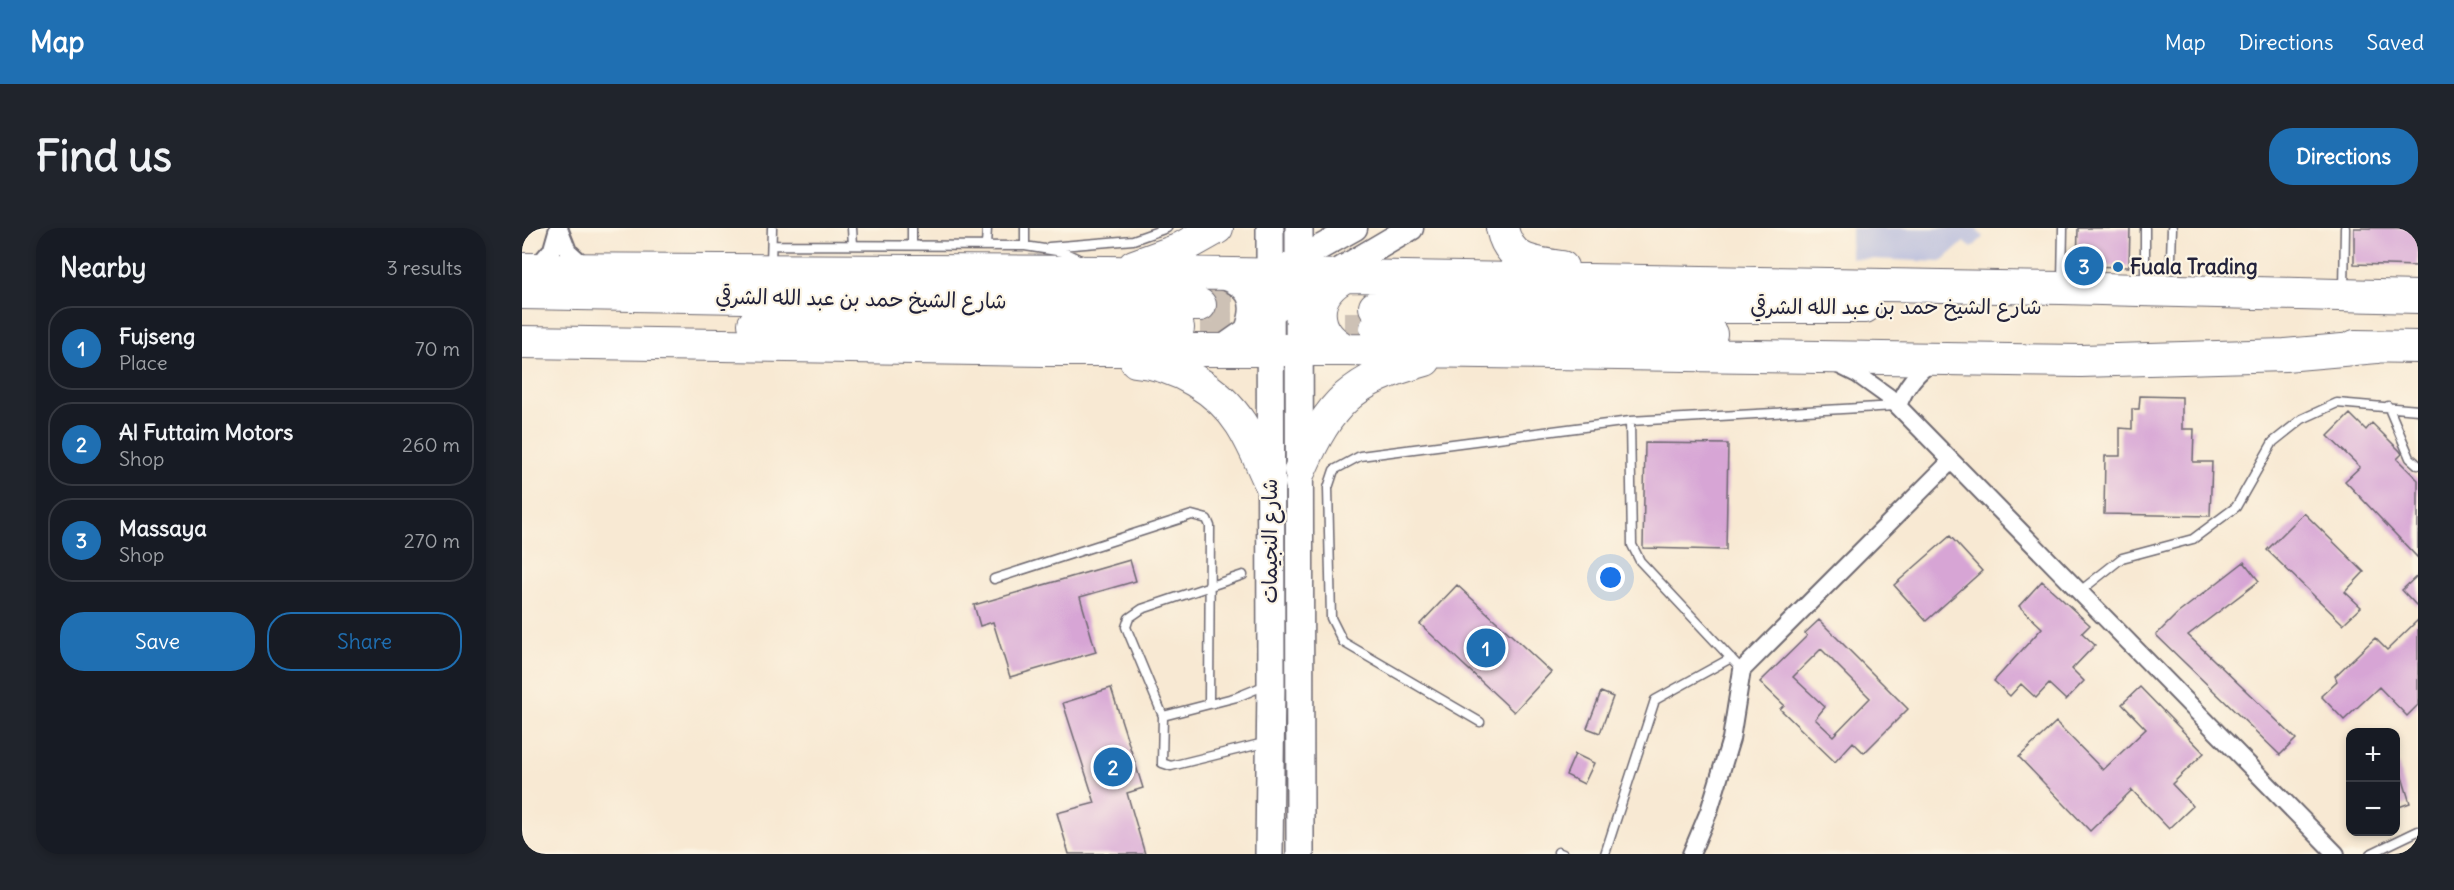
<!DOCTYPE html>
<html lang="en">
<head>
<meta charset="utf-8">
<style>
	body { margin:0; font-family:Delius,"Playpen Sans Arabic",sans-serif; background:#20242c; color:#f1f3f6 }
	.controls { position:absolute; right:18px; bottom:18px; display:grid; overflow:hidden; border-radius:12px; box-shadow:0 3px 9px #0003 }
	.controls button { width:54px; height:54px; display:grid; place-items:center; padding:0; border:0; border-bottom:2px solid #363941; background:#171b24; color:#f1f3f6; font:30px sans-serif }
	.you { position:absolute; left:1089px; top:350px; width:21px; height:21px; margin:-15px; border:4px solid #fff; border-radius:50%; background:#1a73e8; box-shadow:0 0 0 9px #1a73e833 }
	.badge { display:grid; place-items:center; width:39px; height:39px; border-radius:50%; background:#1f6fb2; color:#fff; font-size:20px; font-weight:700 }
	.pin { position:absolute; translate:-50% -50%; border:3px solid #fff; box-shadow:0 2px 6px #0006 }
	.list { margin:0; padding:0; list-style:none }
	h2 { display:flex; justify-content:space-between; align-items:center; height:78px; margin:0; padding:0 24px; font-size:26px }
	h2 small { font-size:20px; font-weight:400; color:#9ea1a6 }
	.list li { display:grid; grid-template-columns:39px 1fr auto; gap:18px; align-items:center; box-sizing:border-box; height:84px; margin:0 12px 12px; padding:0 12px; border:2px solid #363941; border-radius:24px }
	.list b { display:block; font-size:22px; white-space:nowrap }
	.list p { margin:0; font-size:20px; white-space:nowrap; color:#9ea1a6 }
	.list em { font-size:20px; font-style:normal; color:#9ea1a6 }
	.actions { display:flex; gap:12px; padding:18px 24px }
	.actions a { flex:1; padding:14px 0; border:2px solid #1f6fb2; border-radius:24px; text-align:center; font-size:21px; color:#1f6fb2 }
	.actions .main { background:#1f6fb2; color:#fff }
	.map { position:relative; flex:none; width:1896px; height:626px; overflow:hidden; border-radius:24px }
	header { display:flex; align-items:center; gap:36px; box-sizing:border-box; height:84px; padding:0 30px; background:#1f6fb2; color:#fff }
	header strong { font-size:28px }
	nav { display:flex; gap:33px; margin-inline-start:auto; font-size:21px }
	.intro { display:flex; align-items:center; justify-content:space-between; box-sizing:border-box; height:144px; padding:0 36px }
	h1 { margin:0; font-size:42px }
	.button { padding:15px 27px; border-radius:24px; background:#1f6fb2; color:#fff; font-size:21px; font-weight:700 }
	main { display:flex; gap:36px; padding:0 36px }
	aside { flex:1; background:#171b24; border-radius:24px; box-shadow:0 3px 9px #0003 }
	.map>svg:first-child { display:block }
	.industrial { fill:#bfc2dd }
	.building { fill:#d7a5d5; fill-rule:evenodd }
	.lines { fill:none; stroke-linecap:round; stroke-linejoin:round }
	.highway-tunnel { stroke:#cdc1b5; stroke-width:32; stroke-dasharray:32 16; stroke-linecap:butt }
	.lane-casing { stroke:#6d6870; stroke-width:11 }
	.street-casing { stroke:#6d6870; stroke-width:20 }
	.secondary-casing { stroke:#6d6870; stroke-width:27 }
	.primary-casing { stroke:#6d6870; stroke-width:30 }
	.highway-casing { stroke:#6d6870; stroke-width:34 }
	.lane { stroke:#fff; stroke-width:8 }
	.street { stroke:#fff; stroke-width:16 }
	.secondary { stroke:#fff; stroke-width:24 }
	.primary { stroke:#fff; stroke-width:27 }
	.highway { stroke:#fff; stroke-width:32 }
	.poi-dot { fill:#1f6fb2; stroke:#fcf5e5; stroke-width:2 }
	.labels { text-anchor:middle; stroke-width:4.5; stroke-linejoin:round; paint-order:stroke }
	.poi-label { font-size:21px; font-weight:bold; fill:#22223b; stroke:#fcf5e5; text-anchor:start }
	.street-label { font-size:21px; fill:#22223b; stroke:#fcf5e5 }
</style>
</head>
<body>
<header>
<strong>Map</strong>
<nav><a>Map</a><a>Directions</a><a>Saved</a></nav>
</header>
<div class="intro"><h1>Find us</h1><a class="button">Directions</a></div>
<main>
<aside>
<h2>Nearby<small>3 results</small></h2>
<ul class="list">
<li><span class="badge">1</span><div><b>Fujseng</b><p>Place</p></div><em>70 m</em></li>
<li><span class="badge">2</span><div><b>Al Futtaim Motors</b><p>Shop</p></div><em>260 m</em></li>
<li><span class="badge">3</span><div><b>Massaya</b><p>Shop</p></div><em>270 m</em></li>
</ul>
<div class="actions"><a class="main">Save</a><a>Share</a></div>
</aside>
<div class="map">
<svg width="1896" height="626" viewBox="0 0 1896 626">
	<rect width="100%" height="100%" fill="#fcf5e5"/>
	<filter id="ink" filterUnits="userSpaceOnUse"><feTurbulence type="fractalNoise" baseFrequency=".0167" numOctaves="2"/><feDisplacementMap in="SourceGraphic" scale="12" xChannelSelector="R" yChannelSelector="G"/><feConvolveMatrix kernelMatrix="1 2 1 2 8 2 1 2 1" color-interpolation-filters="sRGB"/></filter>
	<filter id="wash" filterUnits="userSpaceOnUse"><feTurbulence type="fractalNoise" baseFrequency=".008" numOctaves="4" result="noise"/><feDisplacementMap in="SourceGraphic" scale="24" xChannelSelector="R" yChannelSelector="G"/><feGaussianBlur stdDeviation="1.35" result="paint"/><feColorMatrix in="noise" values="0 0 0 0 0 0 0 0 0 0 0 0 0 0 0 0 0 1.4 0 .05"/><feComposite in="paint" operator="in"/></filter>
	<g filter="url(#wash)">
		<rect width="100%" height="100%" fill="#f8e9d3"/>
		<path class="industrial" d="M1329 0H1457L1455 2 1461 9 1450 20 1442 14 1419 34 1329 30Z"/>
		<g id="blocks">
			<path class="building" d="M1556 0H1608L1607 39 1555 38Z
				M1832 0H1896V38L1832 36Z
				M1618 168 1660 169V201H1672L1671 234H1690L1688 288 1582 286 1583 228H1598V200L1610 201V181H1617Z
				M1828 186 1844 202 1850 195 1878 223 1880 226 1875 231 1896 252V330L1823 253 1838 239 1806 208Z
				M1123 215 1206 216 1204 322 1121 320Z
				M1782 285 1842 344 1823 364 1839 379 1821 396 1745 322Z
				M1428 308 1460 343 1404 393 1372 357Z
				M608 332 614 353 558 369 574 424 488 449 471 394 458 398 452 377Z
				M1722 334 1737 353 1666 407 1774 511 1758 527 1634 407 1655 386Z
				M1896 347V379L1880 362Z
				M1520 353 1568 397 1560 405 1573 417 1550 441 1562 453 1544 472 1527 456 1514 470 1499 456 1488 468 1472 453 1520 400 1497 378Z
				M935 357 1029 444 992 484 898 396Z
				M1297 392 1386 481 1342 525 1331 514 1313 534 1258 481 1262 477 1238 454 1285 408 1283 405ZM1299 421 1348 470 1311 508 1293 491 1303 479 1271 449Z
				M1896 392V477L1885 488 1857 459 1822 492 1799 468 1815 453 1813 448 1853 410 1865 422Z
				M1618 459 1682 525 1650 556 1671 578 1647 601 1610 562 1568 603 1497 529 1534 494 1581 542 1624 501 1600 476Z
				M589 460 621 560 605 565 623 626H547L535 585 573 575 541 475Z
				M1079 464 1091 469 1078 505 1065 500Z
				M1053 526 1072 535 1062 556 1044 547Z
				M1876 536 1888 575 1874 580V537Z"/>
		</g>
	</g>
	<g filter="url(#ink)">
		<use href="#blocks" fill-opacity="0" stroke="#6d6870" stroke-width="1.5"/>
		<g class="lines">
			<path class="highway-tunnel" d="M678 77 759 78
				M678 100H854"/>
			<g class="lane-casing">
				<path id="lane" d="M330 0 331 17
					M390 0V17
					M503 0V18
					M1623 0V55
					M250 17 503 18 541 24 561 33
					M464 18 465 0
					M527 19 611 12 645 0
					M1649 30 1650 0
					M249 36 250 0
					M1540 54 1541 0
					M1822 63 1823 0
					M1866 178 1888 230 1896 237
					M1108 193 1110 317 1118 333 1220 442
					M721 347 620 381 607 390 604 399 641 488 640 535 649 538 746 514
					M472 351 670 287 685 291 688 298 687 475
					M1557 364 1600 330 1671 311 1714 279 1751 214 1780 191 1815 175 1896 182
					M641 488 715 469 744 457
					M958 494 821 414 809 390 806 260 812 242 838 228 1108 193 1374 178
					M1036 624 1041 626
					M1083 626 1133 472 1209 430
					M1848 626 1896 603"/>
			</g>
			<g class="street-casing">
				<path id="street" d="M37 0 46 23 66 41
					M13 41 30 21 36 0
					M1315 136 1335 146 1367 169 1814 626
					M1376 178C1383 159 1394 144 1412 133
					M1169 626 1187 583 1209 511 1220 442 1429 233"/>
			</g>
			<g class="secondary-casing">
				<path id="secondary" d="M763 39 833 0
					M695 47C726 56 737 71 725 102
					M697 122 777 66 889 0"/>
			</g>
			<g class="primary-casing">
				<path id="primary" d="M777 0 778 626
					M747 626 749 455 748 0"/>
			</g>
			<g class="highway-casing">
				<path id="highway" d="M980 0C987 34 1011 35 1040 39
					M612 38 656 22 695 0
					M0 41 586 44 1540 60 1896 69
					M824 48C789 66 789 104 824 122
					M0 65 678 77
					M853 79H1343
					M232 96 656 100
					M854 100 1189 106
					M0 114 524 122H824L1559 133 1763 127 1855 119
					M1833 118 1896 119
					M614 133C654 136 697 162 719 196 731 215 739 235 748 255
					M778 242C808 174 830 152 903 132"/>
			</g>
			<use href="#lane" class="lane"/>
			<use href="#street" class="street"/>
			<use href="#secondary" class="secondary"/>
			<use href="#primary" class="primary"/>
			<use href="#highway" class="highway"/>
		</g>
	</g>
	<circle class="poi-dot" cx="1596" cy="39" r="6"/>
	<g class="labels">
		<g class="poi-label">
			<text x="1608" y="46">Fuala Trading</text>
		</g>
		<g class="street-label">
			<text transform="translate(339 71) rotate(1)" y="7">شارع الشيخ حمد بن عبد الله الشرقي</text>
			<text x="1374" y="86">شارع الشيخ حمد بن عبد الله الشرقي</text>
			<text transform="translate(748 313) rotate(-90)" y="7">شارع النجيمات</text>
		</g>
	</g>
</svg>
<div class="controls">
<button>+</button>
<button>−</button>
</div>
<div class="you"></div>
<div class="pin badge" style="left:964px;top:420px">1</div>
<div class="pin badge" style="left:591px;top:539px">2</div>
<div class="pin badge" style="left:1562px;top:38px">3</div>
</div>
</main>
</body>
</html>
